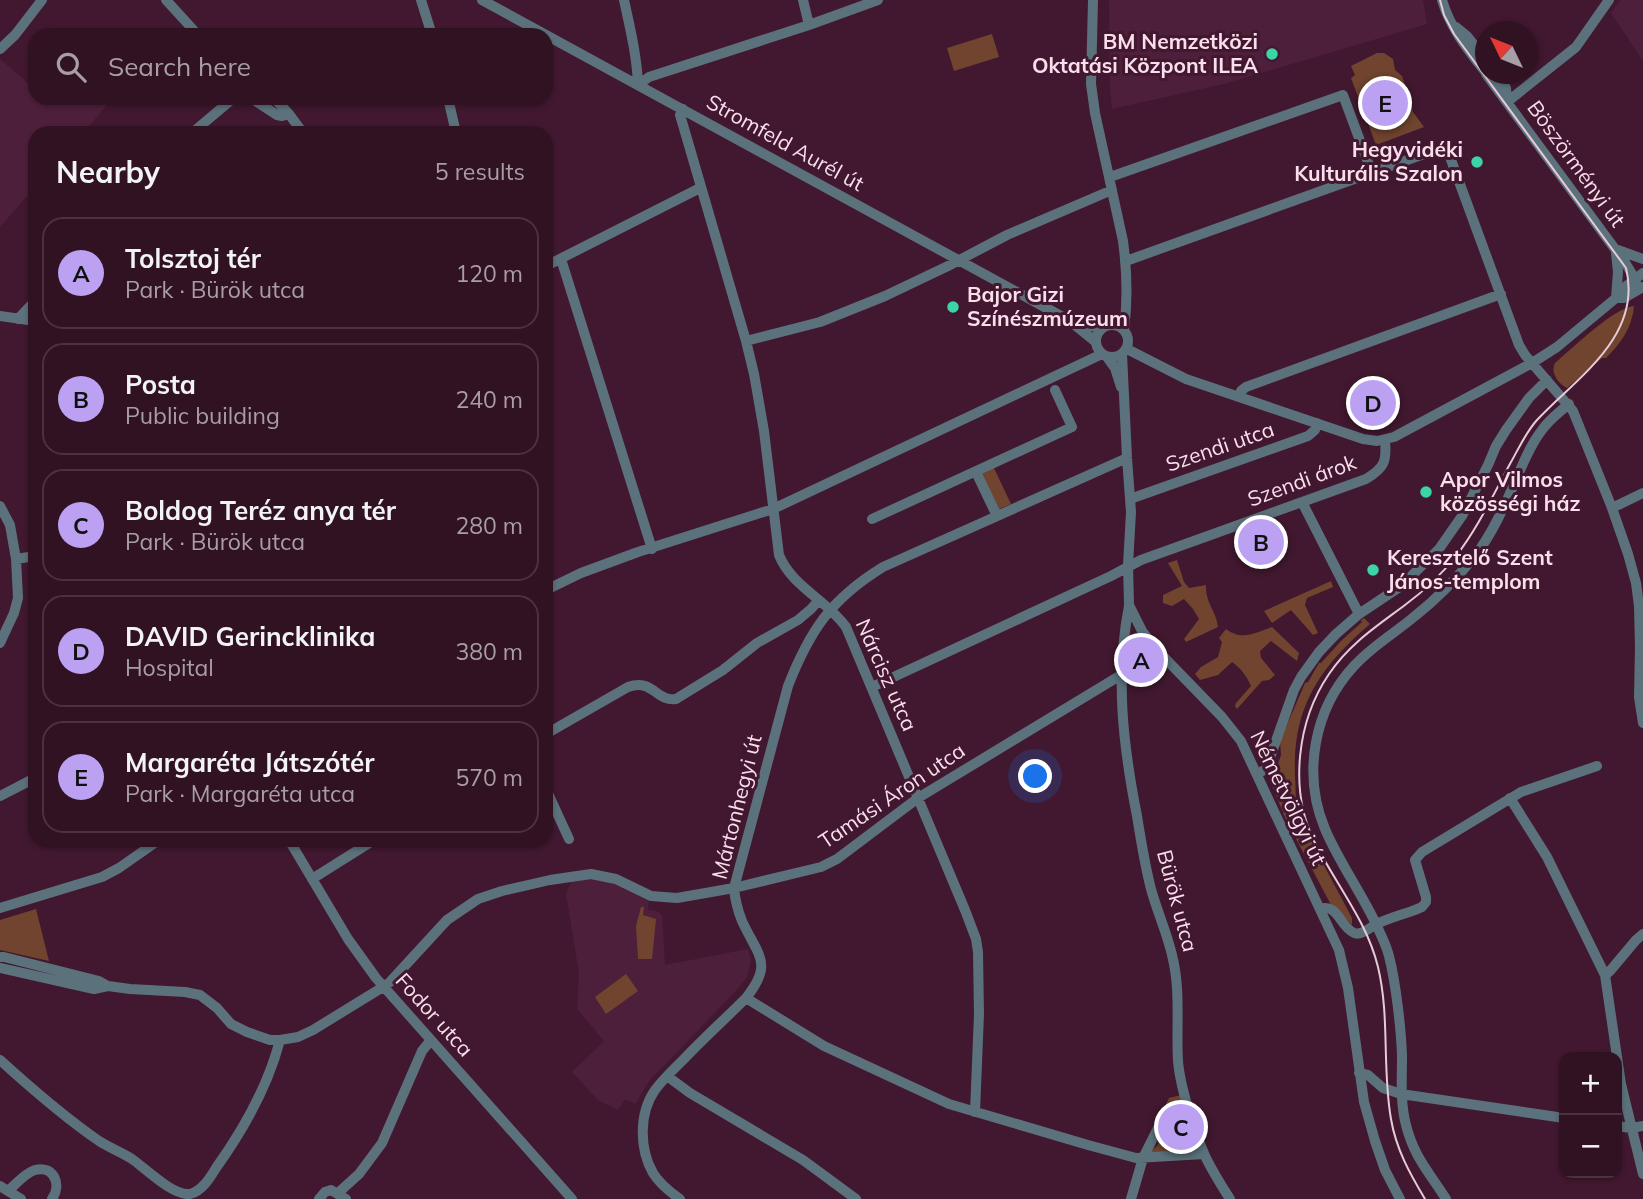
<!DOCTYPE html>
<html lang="en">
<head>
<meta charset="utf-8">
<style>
	body { margin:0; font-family:Mulish,sans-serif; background:#3d2030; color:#f1f3f6 }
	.controls { position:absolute; right:21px; bottom:21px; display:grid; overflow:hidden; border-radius:14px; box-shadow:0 2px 5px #0004 }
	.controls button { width:63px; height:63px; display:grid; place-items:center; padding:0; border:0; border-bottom:2px solid #4c3241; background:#311223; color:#f1f3f6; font:35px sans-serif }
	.compass { position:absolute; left:1475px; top:21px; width:63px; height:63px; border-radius:50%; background:#311223; box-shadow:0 2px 5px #0004; rotate:313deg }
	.you { position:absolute; left:1036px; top:777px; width:24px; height:24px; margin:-18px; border:5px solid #fff; border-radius:50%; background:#1a73e8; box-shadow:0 0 0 10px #1a73e833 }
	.badge { display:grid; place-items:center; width:46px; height:46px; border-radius:50%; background:#bca0f2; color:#111; font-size:23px; font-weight:700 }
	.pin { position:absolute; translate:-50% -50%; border:4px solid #fff; box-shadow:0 2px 7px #0006 }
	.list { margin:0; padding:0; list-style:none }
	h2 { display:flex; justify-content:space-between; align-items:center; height:91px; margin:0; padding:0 28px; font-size:30px }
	h2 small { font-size:23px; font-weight:400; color:#a89ea6 }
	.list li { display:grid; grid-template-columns:46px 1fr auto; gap:21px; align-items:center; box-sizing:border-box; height:112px; margin:0 14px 14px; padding:0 14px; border:2px solid #4c3241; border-radius:21px }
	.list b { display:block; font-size:26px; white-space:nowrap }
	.list p { margin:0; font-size:23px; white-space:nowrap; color:#a89ea6 }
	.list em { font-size:23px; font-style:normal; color:#a89ea6 }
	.icon { flex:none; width:38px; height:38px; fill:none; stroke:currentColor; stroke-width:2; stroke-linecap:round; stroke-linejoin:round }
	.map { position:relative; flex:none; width:1643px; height:1199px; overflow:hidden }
	.search { position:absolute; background:#311223; box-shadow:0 2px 5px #0004; left:28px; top:28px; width:525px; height:77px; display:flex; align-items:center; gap:18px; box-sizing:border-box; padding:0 24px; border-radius:21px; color:#a89ea6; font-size:26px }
	.panel { position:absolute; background:#311223; box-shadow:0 2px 5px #0004; left:28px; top:126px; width:525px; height:721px; border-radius:21px }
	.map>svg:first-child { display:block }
	.built { fill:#4e1f3b }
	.green { fill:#70442e }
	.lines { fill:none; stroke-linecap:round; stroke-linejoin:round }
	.minor { stroke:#5b727c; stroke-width:10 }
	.tram { stroke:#e7cad8; stroke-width:2 }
	.poi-dot { fill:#3ad4a5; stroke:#41182f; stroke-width:2.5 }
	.labels { text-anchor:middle; stroke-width:6; stroke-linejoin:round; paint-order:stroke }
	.poi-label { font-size:21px; font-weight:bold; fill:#fadeeb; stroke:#41182f; text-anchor:start }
	.street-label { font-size:21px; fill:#fadeeb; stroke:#41182f }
</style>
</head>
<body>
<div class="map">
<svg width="1643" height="1199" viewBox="0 0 1643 1199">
	<rect width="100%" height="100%" fill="#41182f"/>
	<path class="built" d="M1109 0H1423L1427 24 1224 84 1112 109 1110 85Z
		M1620 0H1643V61L1611 13Z
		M0 59 35 89V98H113L83 133H35V187L0 227Z
		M575 875 624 883 649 901 648 910 657 911 662 916 665 965 748 949 751 960 747 977 736 991 650 1080 635 1104 625 1099 618 1110 598 1100 572 1072 604 1041 577 1009 579 974 566 893Z"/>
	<path class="green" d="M992 34 999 57 954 71 947 48Z
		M1377 53H1384L1393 59 1395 70 1402 76 1413 112 1424 127 1376 145 1351 78 1355 75 1351 66Z
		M1634 306C1632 328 1621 343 1606 358H1602L1567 388C1558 384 1550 372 1555 363 1573 348 1613 308 1634 306Z
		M993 466 1011 504 997 510 979 472Z
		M1177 560 1184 582 1189 588 1206 585C1205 603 1216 610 1218 627L1186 642 1184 639 1199 619 1193 609 1184 599 1172 606 1163 603V595L1182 586 1168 563Z
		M1331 581 1333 587 1307 598 1305 605 1318 633 1313 635 1291 610 1272 623 1264 611Z
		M1364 618 1370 624C1320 667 1292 707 1295 776 1296 788 1295 802 1298 813 1301 823 1307 833 1312 843 1325 868 1339 893 1352 918V925L1330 903 1286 820 1268 775H1274L1281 755 1280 741 1305 683 1308 682 1319 663H1321L1341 641 1362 622 1361 620Z
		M1272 627 1299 653 1297 661 1271 641 1260 651 1261 658 1275 675 1269 680 1262 681 1237 709 1235 706 1236 703 1251 686C1247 677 1241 668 1232 662L1218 675 1200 680 1195 674 1201 667 1218 657 1222 642 1219 638 1226 629C1242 641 1255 633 1272 627Z
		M1135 643 1139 644 1157 663 1126 678C1127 666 1125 651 1135 643Z
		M641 907H644L643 915 656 919 652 959H638L636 926Z
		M36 909 49 961 0 950V920Z
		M626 974 638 991 606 1014 595 997Z
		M1185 1094 1204 1154 1143 1158 1157 1146 1170 1119 1161 1115 1169 1098Z"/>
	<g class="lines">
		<path class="minor" d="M166 0 198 35
			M421 0 432 35
			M482 0 1070 321 1096 342
			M624 0C630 28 637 56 638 85
			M803 0 809 25
			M1093 0 1091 84 1095 113 1123 241C1127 271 1128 300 1124 329
			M1442 0C1450 28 1468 50 1486 73
			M1456 27 1467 36 1486 60
			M0 49 15 35 42 0
			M1486 74 1626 264 1635 279 1638 290
			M1495 74 1506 88 1507 102
			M638 85 649 77 809 25 878 0
			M251 98 277 115 282 116 289 114
			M274 98 289 114 303 133
			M448 98 456 133
			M1507 102 1576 47 1609 0
			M683 109 680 115 683 125 746 341 754 374 764 431 779 555C792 587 827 600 846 627L965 910 976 939 978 952 979 1014 975 1112
			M192 133 230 101 236 98
			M1450 157 1519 345 1525 355 1573 411 1612 508 1628 554 1636 583 1639 606 1640 648 1639 697 1643 723
			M1110 177 1343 95 1372 173
			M1618 250 1643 259
			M561 259 652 549
			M1126 261 1438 149
			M546 266 700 188
			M1616 298 1618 272 1616 253
			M1616 298 1625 287 1643 273
			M0 316 35 321
			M18 319 35 301
			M1074 322 1101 328
			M1096 341a16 16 0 1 1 32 0a16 16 0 1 1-32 0Z
			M746 341 820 322 885 296 948 266 1007 235 1112 190
			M1127 349 1186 379 1363 439 1377 441 1394 437 1532 363 1557 347 1616 298H1624L1643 287
			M1122 354 1127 458 1131 512 1128 565 1129 605 1142 631 1158 651 1222 717 1241 741 1339 950 1348 988 1364 1102 1375 1141 1385 1170 1400 1199
			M1107 357 1115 368 1121 387
			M1239 397 1241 391 1246 387 1501 294
			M976 472 997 516
			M1130 499 1308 436 1315 430 1317 423
			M1302 502 1359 614
			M0 506 10 525 16 559 18 598 14 613 0 643
			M1612 508 1643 493
			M872 519 1072 427 1055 390
			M16 559 35 556
			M546 590 581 573 638 552 773 509 1102 354
			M1129 606C1115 677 1123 745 1137 816 1141 841 1145 866 1151 889 1157 911 1167 933 1172 955 1181 990 1176 1025 1178 1061 1180 1087 1195 1134 1206 1158 1213 1172 1221 1185 1230 1199
			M872 687 1111 576 1141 560 1366 479C1384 468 1387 462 1385 441
			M546 734 628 687C653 678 656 702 676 699L723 670 757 643 798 620 811 609 819 600
			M1257 774 1266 769 1294 690 1301 677 1319 652 1336 634 1359 614 1401 586 1439 549 1462 516 1488 465 1496 446 1506 430 1529 398 1547 380
			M546 789 569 839
			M0 796 35 778
			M1510 798 1547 857 1605 975 1621 1084 1643 1174
			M289 840 348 939 376 978 572 1199
			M312 879 374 840
			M0 908 102 877 119 868 159 840
			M1320 909C1338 903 1340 927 1354 933 1361 936 1369 928 1375 925 1390 917 1407 914 1422 907L1426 902V897L1415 860 1422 852 1521 792 1597 766
			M0 957H4L99 981 108 986 130 989 185 992 200 995 217 1008 231 1024 247 1032 270 1040H280L298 1037 313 1030 383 987 390 982 447 920 478 899 502 891 550 880 591 874 616 879 651 896 677 898 734 888 821 867 837 859 918 798 1121 675
			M0 968 94 989 108 986
			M1605 975 1610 971 1636 940 1643 934
			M746 998 824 1046 949 1104 1088 1145 1136 1158 1204 1154
			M0 1060C32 1089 64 1117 99 1141 110 1148 121 1152 132 1159 146 1169 173 1196 190 1194 202 1191 210 1178 216 1168 244 1129 268 1086 280 1040
			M1359 1073 1368 1075 1383 1088 1401 1094 1564 1118
			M667 1076 690 1093 803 1160 856 1199
			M1617 1126 1631 1128 1643 1126
			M0 1186 21 1199
			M8 1191C16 1184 25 1173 35 1170 54 1165 62 1185 52 1199
			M338 1193 359 1174 382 1143 422 1051 431 1040
			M319 1199 325 1192 331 1190 346 1199
			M680 1199C670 1192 659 1183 653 1173 639 1148 639 1113 655 1090 663 1079 674 1069 684 1059 704 1038 725 1019 746 998 774 963 758 956 742 921 738 911 735 900 734 888L788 686C810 630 831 599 883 567L1127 458
			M1131 1199 1143 1158 1163 1118
			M1446 1199C1429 1172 1414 1157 1406 1125 1400 1102 1402 1079 1402 1056 1401 1028 1396 984 1389 956 1386 944 1380 933 1375 922 1360 891 1338 860 1325 829 1302 774 1314 709 1354 666 1372 646 1395 633 1415 616 1438 598 1457 578 1475 556 1492 534 1504 507 1515 482 1523 464 1530 445 1542 430 1549 420 1559 412 1569 404"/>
		<path class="tram" d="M1425 1199C1410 1174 1396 1149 1391 1119 1382 1069 1390 1017 1378 967 1367 921 1335 883 1314 841 1289 789 1297 721 1329 674 1349 644 1377 626 1405 605 1424 591 1441 575 1456 556 1478 528 1494 493 1511 462 1519 448 1526 432 1537 420 1575 379 1643 337 1626 268L1454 34 1444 15 1440 0"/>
	</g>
	<g class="poi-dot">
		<circle cx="1272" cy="54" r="7"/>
		<circle cx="1477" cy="162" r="7"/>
		<circle cx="953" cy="307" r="7"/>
		<circle cx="1426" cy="492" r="7"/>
		<circle cx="1373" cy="570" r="7"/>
	</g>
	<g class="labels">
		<g class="poi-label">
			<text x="1258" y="49" text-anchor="end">BM Nemzetközi<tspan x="1258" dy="24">Oktatási Központ ILEA</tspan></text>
			<text x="1463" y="157" text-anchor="end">Hegyvidéki<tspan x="1463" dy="24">Kulturális Szalon</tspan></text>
			<text x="967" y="302">Bajor Gizi<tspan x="967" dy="24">Színészmúzeum</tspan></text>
			<text x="1440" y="487">Apor Vilmos<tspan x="1440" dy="24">közösségi ház</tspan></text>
			<text x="1387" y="565">Keresztelő Szent<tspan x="1387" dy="24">János-templom</tspan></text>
		</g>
		<g class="street-label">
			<text transform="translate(785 143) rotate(29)" y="7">Stromfeld Aurél út</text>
			<text transform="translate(1576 164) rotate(54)" y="7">Böszörményi út</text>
			<text transform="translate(1220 447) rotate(-19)" y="7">Szendi utca</text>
			<text transform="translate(1302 481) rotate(-20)" y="7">Szendi árok</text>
			<text transform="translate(886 675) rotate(66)" y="7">Nárcisz utca</text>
			<text transform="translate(892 796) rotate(-34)" y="7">Tamási Áron utca</text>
			<text transform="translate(1288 798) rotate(64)" y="7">Németvölgyi út</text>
			<text transform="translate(737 807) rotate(-76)" y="7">Mártonhegyi út</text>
			<text transform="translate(1177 901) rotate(75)" y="7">Bürök utca</text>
			<text transform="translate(434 1015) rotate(48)" y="7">Fodor utca</text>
		</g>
	</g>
</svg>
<div class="controls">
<button>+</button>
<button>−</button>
</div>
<svg class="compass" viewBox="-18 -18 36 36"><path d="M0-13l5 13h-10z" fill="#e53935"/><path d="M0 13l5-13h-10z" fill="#a89ea6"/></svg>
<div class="you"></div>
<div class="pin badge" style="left:1141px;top:660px">A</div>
<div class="pin badge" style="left:1261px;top:542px">B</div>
<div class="pin badge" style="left:1181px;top:1127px">C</div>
<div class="pin badge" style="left:1373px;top:403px">D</div>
<div class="pin badge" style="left:1385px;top:103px">E</div>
<div class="search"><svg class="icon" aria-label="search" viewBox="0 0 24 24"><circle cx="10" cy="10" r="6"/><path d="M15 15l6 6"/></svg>Search here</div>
<section class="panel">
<h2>Nearby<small>5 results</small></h2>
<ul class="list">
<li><span class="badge">A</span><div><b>Tolsztoj tér</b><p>Park · Bürök utca</p></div><em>120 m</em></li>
<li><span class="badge">B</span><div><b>Posta</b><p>Public building</p></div><em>240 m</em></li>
<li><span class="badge">C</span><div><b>Boldog Teréz anya tér</b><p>Park · Bürök utca</p></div><em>280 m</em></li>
<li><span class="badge">D</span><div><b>DAVID Gerincklinika</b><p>Hospital</p></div><em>380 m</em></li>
<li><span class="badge">E</span><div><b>Margaréta Játszótér</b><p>Park · Margaréta utca</p></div><em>570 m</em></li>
</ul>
</section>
</div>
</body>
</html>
